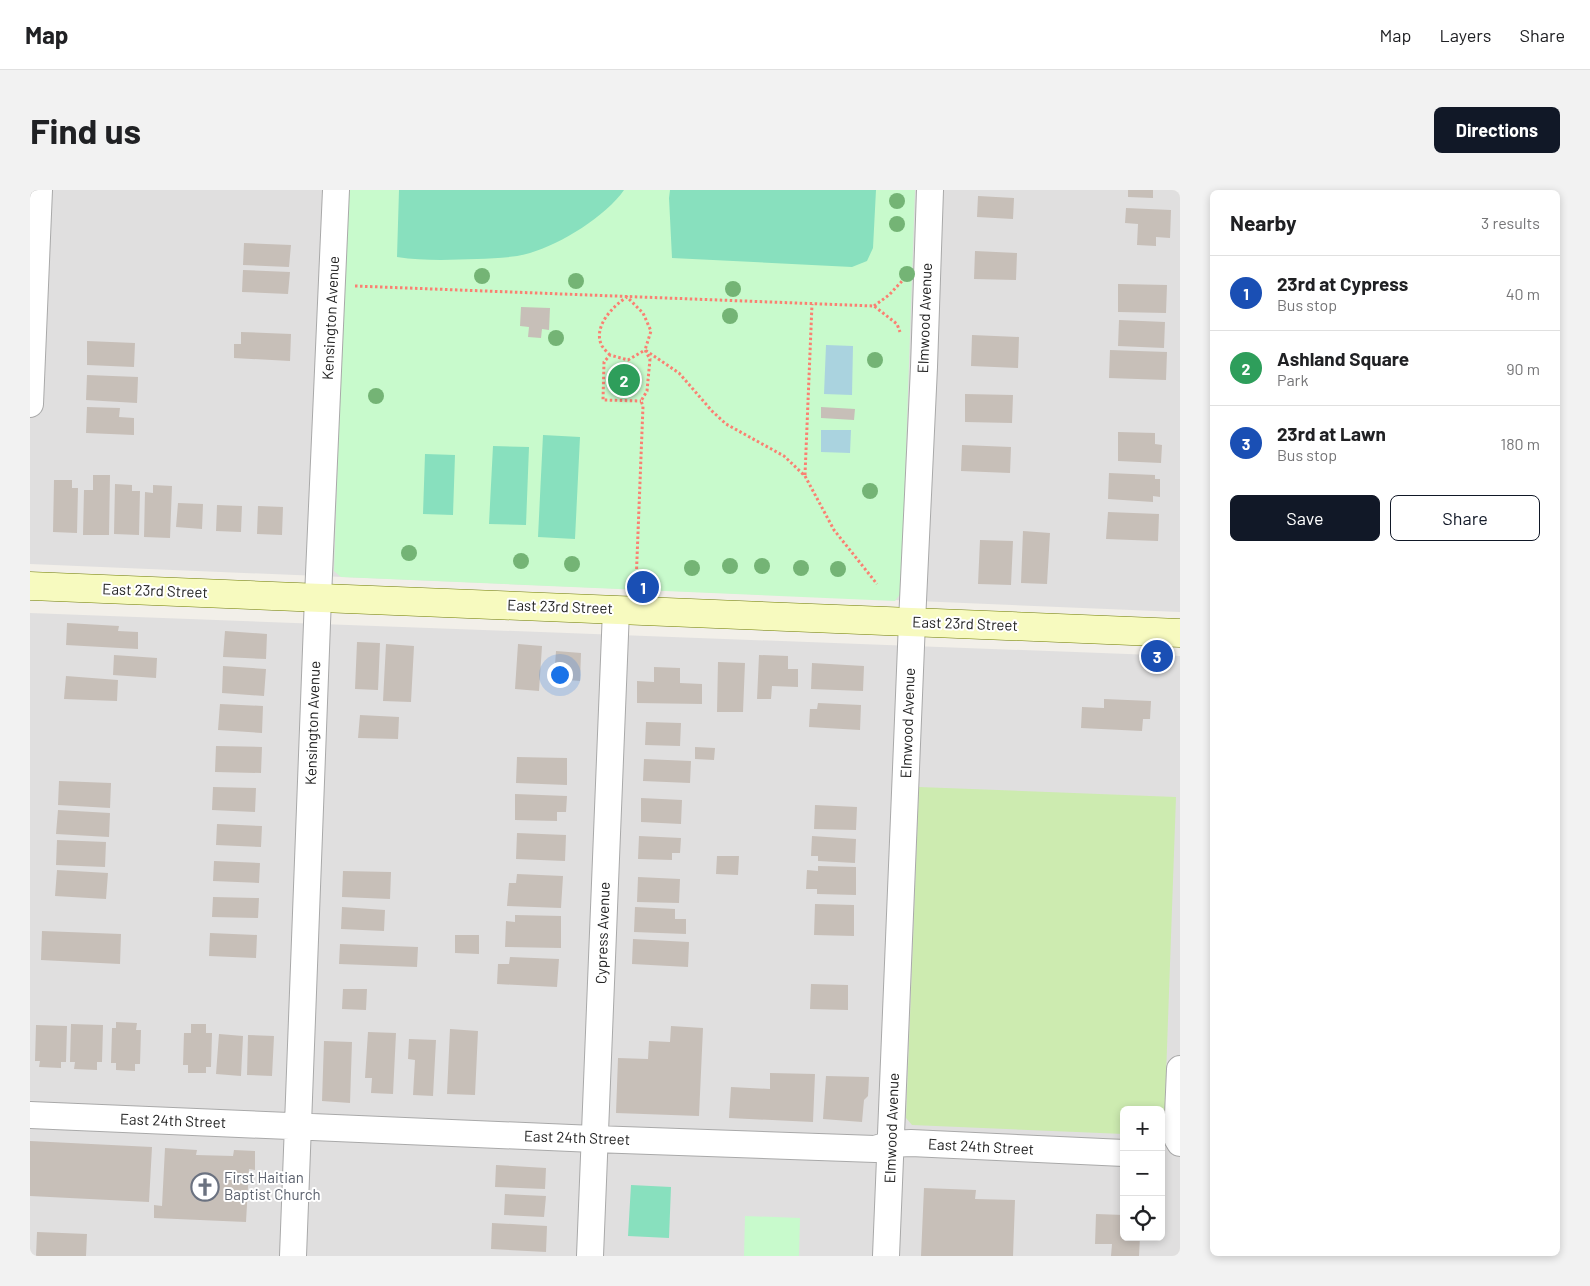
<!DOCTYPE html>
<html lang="en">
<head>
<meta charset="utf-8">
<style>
	body { margin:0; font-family:Barlow,sans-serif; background:#f2f2f2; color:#202124 }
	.controls { position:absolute; right:15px; bottom:15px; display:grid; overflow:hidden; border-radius:8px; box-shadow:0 2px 8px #0003 }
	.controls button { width:45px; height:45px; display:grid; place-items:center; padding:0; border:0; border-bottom:1px solid #e0e0e0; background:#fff; color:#202124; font:25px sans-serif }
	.you { position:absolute; left:529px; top:484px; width:18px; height:18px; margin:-12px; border:4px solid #fff; border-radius:50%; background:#1a73e8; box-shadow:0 0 0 8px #1a73e833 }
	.badge { display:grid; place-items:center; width:32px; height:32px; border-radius:50%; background:#111827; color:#fff; font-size:16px; font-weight:700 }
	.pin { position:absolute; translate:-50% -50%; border:2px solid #fff; box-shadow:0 1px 5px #0006 }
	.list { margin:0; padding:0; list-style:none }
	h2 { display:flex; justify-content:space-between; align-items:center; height:65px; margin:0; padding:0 20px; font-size:21px }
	h2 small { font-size:16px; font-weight:400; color:#757577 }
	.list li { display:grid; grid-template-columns:32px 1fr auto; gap:15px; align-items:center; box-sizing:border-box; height:75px; padding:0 20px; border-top:1px solid #e0e0e0 }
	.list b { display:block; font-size:19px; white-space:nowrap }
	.list p { margin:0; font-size:16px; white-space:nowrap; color:#757577 }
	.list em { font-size:16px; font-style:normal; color:#757577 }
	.actions { display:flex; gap:10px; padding:15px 20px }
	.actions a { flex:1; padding:11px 0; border:1px solid #111827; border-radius:8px; text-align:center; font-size:18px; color:#111827 }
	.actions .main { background:#111827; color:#fff }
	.icon { flex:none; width:28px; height:28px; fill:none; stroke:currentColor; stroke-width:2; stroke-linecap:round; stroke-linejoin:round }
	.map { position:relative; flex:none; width:1150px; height:1066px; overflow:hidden; border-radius:8px }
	header { display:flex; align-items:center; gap:30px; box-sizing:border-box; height:70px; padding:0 25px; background:#fff; border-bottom:1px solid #e0e0e0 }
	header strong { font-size:24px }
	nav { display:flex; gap:28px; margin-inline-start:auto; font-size:18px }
	.intro { display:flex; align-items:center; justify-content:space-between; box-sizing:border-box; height:120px; padding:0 30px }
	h1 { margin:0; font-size:35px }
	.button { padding:12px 22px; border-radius:8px; background:#111827; color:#fff; font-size:18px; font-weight:700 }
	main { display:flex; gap:30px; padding:0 30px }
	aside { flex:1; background:#fff; border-radius:8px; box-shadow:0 2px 8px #0003 }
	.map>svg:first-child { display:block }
	.residential { fill:#e0dfdf; fill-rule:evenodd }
	.grass { fill:#cdebb0 }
	.park { fill:#c8facc }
	.pitch { fill:#88e0be }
	.water { fill:#aad3df }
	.building { fill:#c7bfb8 }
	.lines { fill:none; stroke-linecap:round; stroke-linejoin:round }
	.minor-casing { stroke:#a9a9a9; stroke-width:28 }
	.secondary-casing { stroke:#707d05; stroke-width:29 }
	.path { stroke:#fa8072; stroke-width:3; stroke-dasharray:2.5 2.5; stroke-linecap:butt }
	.minor { stroke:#fff; stroke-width:26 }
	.secondary { stroke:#f7fabf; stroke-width:28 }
	.tree { fill:#74b475 }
	.labels { text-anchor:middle; stroke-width:4; stroke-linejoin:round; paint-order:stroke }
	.street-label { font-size:15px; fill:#222; stroke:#fff }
	.worship-label { font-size:15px; fill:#5b616d; stroke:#fff; text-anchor:start }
</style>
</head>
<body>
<header>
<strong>Map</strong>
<nav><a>Map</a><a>Layers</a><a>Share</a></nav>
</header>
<div class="intro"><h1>Find us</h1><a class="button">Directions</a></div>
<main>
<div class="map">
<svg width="1150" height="1066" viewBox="0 0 1150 1066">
	<rect width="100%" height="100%" fill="#f2efe9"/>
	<path class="residential" d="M0 0H1150V422L0 374Z
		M0 423 1150 466V1066H0ZM1094 920H1131V1047H1094Z"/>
	<path class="grass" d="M889 597 1146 607 1134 942 1131 943V920H1094V944L882 935 876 928Z"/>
	<path class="park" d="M317 0H885L871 403 865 411 311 387 304 381Z
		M715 1026 770 1028 769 1066H714Z"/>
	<path class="pitch" d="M369 0H594C576 26 531 54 500 63 483 68 465 68 447 69 420 70 393 71 367 67Z
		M640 0H846L843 58 837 71 822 77 642 68 639 8Z
		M513 245 550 247 545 349 508 347Z
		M463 256 499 257 496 335 459 334Z
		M395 264 425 265 423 325 393 324Z
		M601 995 641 997 639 1048 598 1046Z"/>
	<path class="water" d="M796 155 823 156 822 205 794 204Z
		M791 240H821L820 263 791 262Z"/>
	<path class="building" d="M1098 0H1123V8L1098 7Z
		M948 6 984 8 983 29 947 27Z
		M1096 18 1141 20 1140 48 1126 47V56L1107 55 1108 34 1095 33Z
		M214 53 261 55 259 77 213 75Z
		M945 61 987 63 986 90 944 89Z
		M213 80 260 82 258 104 212 102Z
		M1088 94 1137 95 1136 123 1088 122Z
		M491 117 520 118 519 140 512 139 511 148 498 147 499 137 490 136Z
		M1089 130 1135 132 1134 158 1088 156Z
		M211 142 261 144 260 171 204 168V154H211Z
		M942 145 989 147 988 178 941 176Z
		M57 151 105 153 104 177 57 175Z
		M1080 160 1137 162 1136 190 1079 188Z
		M57 185 108 187 107 213 56 210Z
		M935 204 983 205 982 233 935 232Z
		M57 217 90 218 89 227 104 228V245L56 243Z
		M791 217 825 219 824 230 791 228Z
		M1088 242 1125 243V254L1132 255 1131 273 1088 271Z
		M932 255 981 257 980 283 931 281Z
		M1079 283 1125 285V289H1130V307L1123 306V312L1078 309Z
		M63 285H80L79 345H53L54 300H63Z
		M24 290H42V298H48L47 343 23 342Z
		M85 294 102 295V301H110L109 345 84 344Z
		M123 295 142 296 140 348 114 347 115 302 123 303Z
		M148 313 173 314 172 339 146 337Z
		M187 315 212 316 211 342 186 341Z
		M228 316 253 317 252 345 227 344Z
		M1078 322 1129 324 1128 351 1076 349Z
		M993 341 1020 343 1017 394 991 393Z
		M950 350 983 351 981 395 948 394Z
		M37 433 89 436 88 441 108 442V459L36 455Z
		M195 441 237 444 236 469 193 467Z
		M327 452 350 453 348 500 325 499Z
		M356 454 384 456 381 512 353 511Z
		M488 454 512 456 509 501 485 499Z
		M526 461 551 463 550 491 524 489Z
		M84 465 127 468 126 488 83 485Z
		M729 465 758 466V479H768V497L742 496 741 509H727Z
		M688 472 715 473 713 522H687Z
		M782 473 834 476 833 501 781 499Z
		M193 476 236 479 234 506 192 503Z
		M624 477 650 478V493L672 494V514L607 513V491L624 492Z
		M36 486 88 490 87 511 34 509Z
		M1074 509 1121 511 1120 529H1113L1112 541 1051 538 1052 517 1074 518Z
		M788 513 831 515 830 540 779 537 780 519H787Z
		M190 514 233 516 232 543 188 540Z
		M330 525 369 527 368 549 328 548Z
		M616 532 651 533 650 556 615 555Z
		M186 556 232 557 231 583 185 582Z
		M665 557 685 558 684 570 665 569Z
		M487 567 537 568V595L486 593Z
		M614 569 661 571 660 593 613 591Z
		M29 591 81 593 80 618 28 615Z
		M183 597 226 598 225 622 182 620Z
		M485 604 537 606 536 622H527V631L485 630Z
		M611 608 652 610 651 634 611 632Z
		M785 615 827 617 826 640 784 639Z
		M28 620 80 623 79 647 26 644Z
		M187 634 232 636 231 657 186 655Z
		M487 643 536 645 535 671 486 669Z
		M609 646 651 648 650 663H642V670L608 669Z
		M782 646 826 649 825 673 788 671V666H781Z
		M27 650 76 652 75 677 26 675Z
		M687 666H709L708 685 686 684Z
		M184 671 230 673 229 693 183 691Z
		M788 676 826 677V705L787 704V699H776L777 680 788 681Z
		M27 680 78 683 76 709 25 706Z
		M313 681 361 682 360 709 312 707Z
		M487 684 533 686 531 718 477 716 479 693H486Z
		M608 687 650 689 649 713 607 712Z
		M183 707 229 708 228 728 182 727Z
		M785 714 824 715V746L784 745Z
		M312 717 355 720 354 741 311 739Z
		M605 717 645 719V729H656V744L604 742Z
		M485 725 531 726V758L475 757 476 731 485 732Z
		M12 741 91 744 90 774 11 770Z
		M180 743 227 745 226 768 179 766Z
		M425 745H449V764L425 763Z
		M603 749 659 752 658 777 602 774Z
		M310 754 388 757 387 777 309 774Z
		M480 767 529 769 527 797 467 794 468 774H479Z
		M781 794 818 795V820L780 819Z
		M313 799H337L336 820 312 819Z
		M86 832 107 833 106 840H111L110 874H105V881L86 880V873H81L82 838H86Z
		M41 834 73 835 72 872H67V880L44 879 45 872H40Z
		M161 834H176V843H182L181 877H176V883H158V875H153L154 843H161Z
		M6 835 37 836 36 872H31V878L9 877 10 871H5Z
		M641 836 673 838 669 926 586 923 588 868 618 869 619 851 640 852Z
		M420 839 448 841 445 905 417 904Z
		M338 842 366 843 363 904 341 903 342 888H335Z
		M189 844 213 846 211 886 186 884Z
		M218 845 244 846 242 886 217 885Z
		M379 849 406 850 403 906 383 905 385 870 378 869Z
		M294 851 322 852 320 913 292 911Z
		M740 883 785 884 783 932 699 928 701 897 740 899Z
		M796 886 839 887 838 906 834 910 832 932 793 929Z
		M0 951 122 957 119 1012 0 1006Z
		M135 958 167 960 166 965 203 966 204 960 225 961V980L219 979 216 1032 124 1028V1015L132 1016Z
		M466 975 516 978 515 999 465 997Z
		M894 998 946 1000 945 1009 985 1010 983 1066H891Z
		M475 1004 516 1006 514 1027 474 1025Z
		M1066 1024 1094 1025V1047H1110L1109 1066H1081L1082 1054H1065Z
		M462 1033 517 1036 516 1062 461 1059Z
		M7 1042 57 1044 56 1066H6Z"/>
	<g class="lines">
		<g class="minor-casing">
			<path id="minor" d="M0 214 9 0
				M1150 879 1147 948 1150 953
				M0 925 564 949 845 959 861 954 881 953 1094 963
				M263 1066 288 407 306 0
				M560 1066 586 420
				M856 1066 882 432 894 177 900 0"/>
		</g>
		<g class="secondary-casing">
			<path id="secondary" d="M0 396 1150 443"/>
		</g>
		<path class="path" d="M325 96 844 116 867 134 870 142
			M844 116 859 105 873 90
			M580 165C577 162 574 159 572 156 562 137 583 116 597 107L613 123 621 141 615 160 649 183 682 221 696 234 754 266 775 286 804 340 847 394
			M775 285 782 114
			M606 394 613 216 611 211 617 201 620 169 615 160 598 170 580 165 574 172 573 210 611 211"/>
		<use href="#minor" class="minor"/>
		<use href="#secondary" class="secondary"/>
	</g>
	<g class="tree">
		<circle cx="867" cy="11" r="8"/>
		<circle cx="867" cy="34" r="8"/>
		<circle cx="877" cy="84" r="8"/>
		<circle cx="452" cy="86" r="8"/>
		<circle cx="546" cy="91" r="8"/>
		<circle cx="703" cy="99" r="8"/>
		<circle cx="700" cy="126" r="8"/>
		<circle cx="526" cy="148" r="8"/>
		<circle cx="845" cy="170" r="8"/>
		<circle cx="346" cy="206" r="8"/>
		<circle cx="840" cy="301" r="8"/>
		<circle cx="379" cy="363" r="8"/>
		<circle cx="491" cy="371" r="8"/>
		<circle cx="542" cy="374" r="8"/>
		<circle cx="700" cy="376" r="8"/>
		<circle cx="732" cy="376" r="8"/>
		<circle cx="662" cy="378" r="8"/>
		<circle cx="771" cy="378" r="8"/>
		<circle cx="808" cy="379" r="8"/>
	</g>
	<defs>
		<g id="church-ring" transform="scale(1.4375)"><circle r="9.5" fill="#fff" stroke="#6b7280" stroke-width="1.5"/><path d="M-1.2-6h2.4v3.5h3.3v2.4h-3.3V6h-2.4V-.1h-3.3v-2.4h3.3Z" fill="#6b7280"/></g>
	</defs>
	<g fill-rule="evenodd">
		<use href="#church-ring" x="175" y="997"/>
	</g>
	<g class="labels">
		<g class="street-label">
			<text transform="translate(301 128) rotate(-87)" y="5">Kensington Avenue</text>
			<text transform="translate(895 128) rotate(-88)" y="5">Elmwood Avenue</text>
			<text transform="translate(125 401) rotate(2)" y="5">East 23rd Street</text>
			<text transform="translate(530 417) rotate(2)" y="5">East 23rd Street</text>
			<text transform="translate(935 434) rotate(2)" y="5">East 23rd Street</text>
			<text transform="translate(283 533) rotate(-88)" y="5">Kensington Avenue</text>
			<text transform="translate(878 533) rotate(-88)" y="5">Elmwood Avenue</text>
			<text transform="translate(573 743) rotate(-88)" y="5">Cypress Avenue</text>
			<text transform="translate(143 931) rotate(2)" y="5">East 24th Street</text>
			<text transform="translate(862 938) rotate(-88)" y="5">Elmwood Avenue</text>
			<text transform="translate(547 948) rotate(2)" y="5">East 24th Street</text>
			<text transform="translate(951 957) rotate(3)" y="5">East 24th Street</text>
		</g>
		<g class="worship-label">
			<text x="194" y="993">First Haitian<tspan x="194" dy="17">Baptist Church</tspan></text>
		</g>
	</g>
</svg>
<div class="controls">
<button>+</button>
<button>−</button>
<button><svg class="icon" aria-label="locate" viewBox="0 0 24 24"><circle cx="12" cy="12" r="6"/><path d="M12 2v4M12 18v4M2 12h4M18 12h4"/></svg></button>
</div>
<div class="you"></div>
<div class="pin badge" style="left:613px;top:397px;background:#1a4fb4">1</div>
<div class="pin badge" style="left:594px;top:190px;background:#2e9e5b">2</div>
<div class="pin badge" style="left:1127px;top:466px;background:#1a4fb4">3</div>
</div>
<aside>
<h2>Nearby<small>3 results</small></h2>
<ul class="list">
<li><span class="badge" style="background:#1a4fb4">1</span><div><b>23rd at Cypress</b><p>Bus stop</p></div><em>40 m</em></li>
<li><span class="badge" style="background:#2e9e5b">2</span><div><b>Ashland Square</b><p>Park</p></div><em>90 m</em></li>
<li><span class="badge" style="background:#1a4fb4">3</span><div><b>23rd at Lawn</b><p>Bus stop</p></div><em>180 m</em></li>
</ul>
<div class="actions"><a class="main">Save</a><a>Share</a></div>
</aside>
</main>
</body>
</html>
